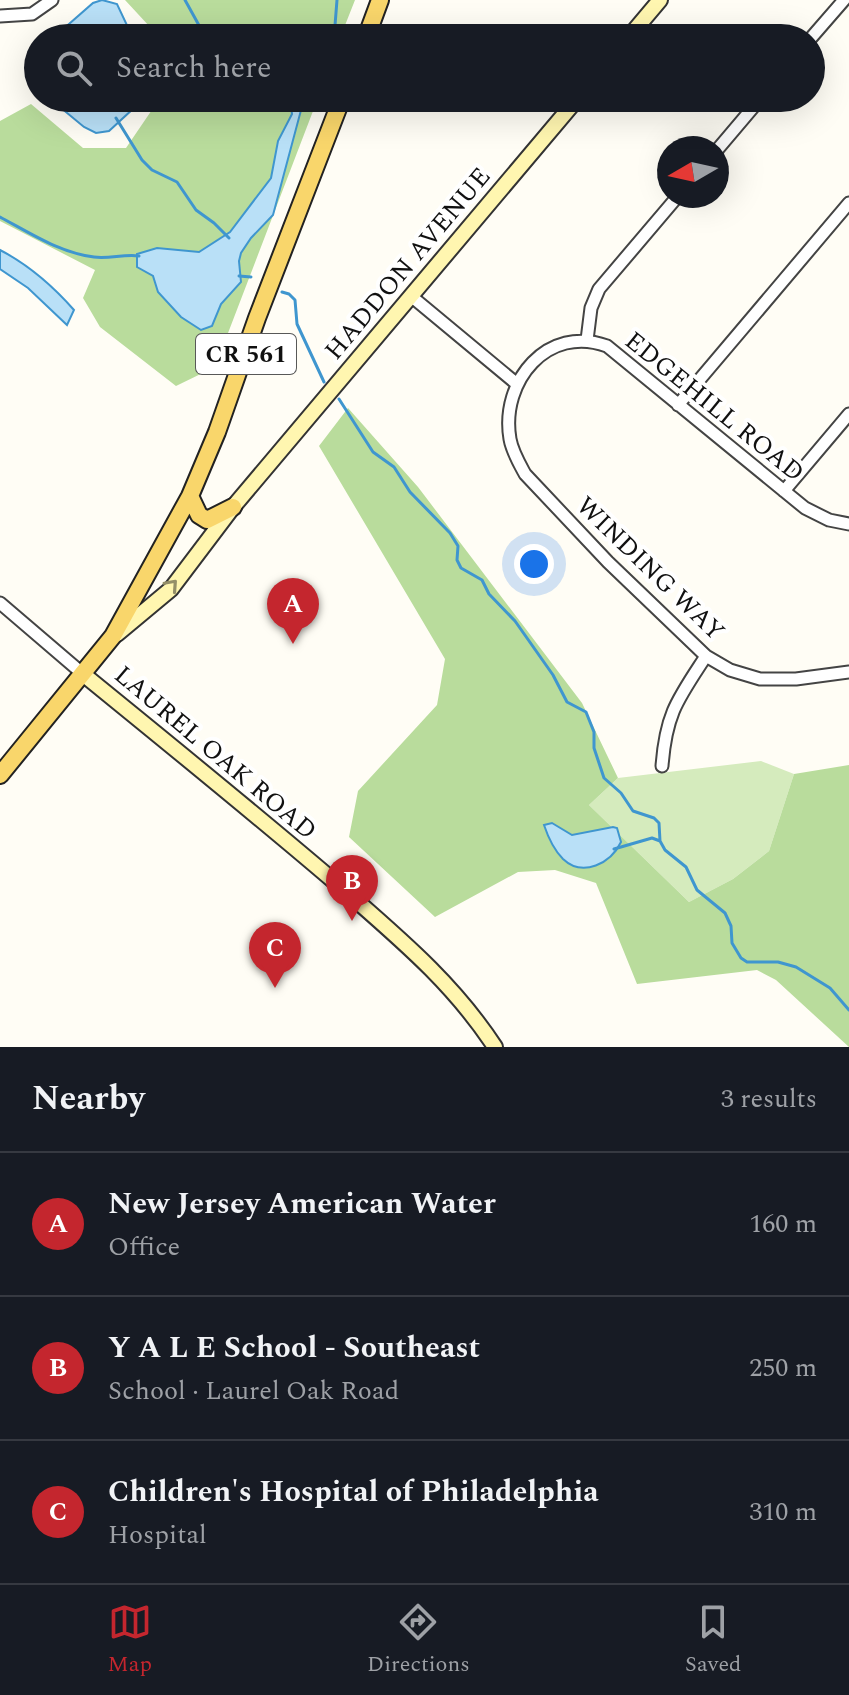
<!DOCTYPE html>
<html lang="en">
<head>
<meta charset="utf-8">
<style>
	body { margin:0; font-family:Spectral,serif; background:#20242c; color:#f1f3f6 }
	.compass { position:absolute; left:657px; top:136px; width:72px; height:72px; border-radius:50%; background:#171b24; box-shadow:0 8px 32px #0002; rotate:261deg }
	.you { position:absolute; left:534px; top:564px; width:28px; height:28px; margin:-20px; border:6px solid #fff; border-radius:50%; background:#1a73e8; box-shadow:0 0 0 12px #1a73e833 }
	.badge { display:grid; place-items:center; width:52px; height:52px; border-radius:50%; background:#c4262e; color:#fff; font-size:26px; font-weight:700 }
	.pin { position:absolute; translate:-50% -66px; filter:drop-shadow(0 2px 4px #0008) }
	.pin::after { content:''; position:absolute; top:42px; width:28px; height:24px; background:inherit; clip-path:polygon(0 0,100% 0,50% 100%) }
	.list { margin:0; padding:0; list-style:none }
	h2 { display:flex; justify-content:space-between; align-items:center; height:104px; margin:0; padding:0 32px; font-size:34px }
	h2 small { font-size:26px; font-weight:400; color:#9ea1a6 }
	.list li { display:grid; grid-template-columns:52px 1fr auto; gap:24px; align-items:center; box-sizing:border-box; height:144px; padding:0 32px; border-top:2px solid #363941 }
	.list b { display:block; font-size:30px; white-space:nowrap }
	.list p { margin:0; font-size:26px; white-space:nowrap; color:#9ea1a6 }
	.list em { font-size:26px; font-style:normal; color:#9ea1a6 }
	.icon { flex:none; width:44px; height:44px; fill:none; stroke:currentColor; stroke-width:2; stroke-linecap:round; stroke-linejoin:round }
	.map { position:relative; flex:none; width:849px; height:1047px; overflow:hidden }
	.search { position:absolute; background:#171b24; box-shadow:0 8px 32px #0002; left:24px; right:24px; top:24px; height:88px; display:flex; align-items:center; gap:20px; box-sizing:border-box; padding:0 28px; border-radius:44px; color:#9ea1a6; font-size:30px }
	.sheet { height:536px; background:#171b24 }
	nav { display:flex; justify-content:space-around; align-items:center; box-sizing:border-box; height:112px; border-top:2px solid #363941; background:#171b24; font-size:22px; color:#9ea1a6 }
	nav a { display:grid; justify-items:center; gap:4px }
	nav .on { color:#c4262e }
	.map>svg:first-child { display:block }
	.green { fill:#d5ebbd }
	.forest { fill:#b9dc9c }
	.water { fill:#b9e0f7; stroke:#3f96cf; stroke-width:2 }
	.lines { fill:none; stroke-linecap:round; stroke-linejoin:round }
	.stream { stroke:#3f96cf; stroke-width:3 }
	.street-casing { stroke:#444; stroke-width:15 }
	.secondary-casing { stroke:#333; stroke-width:18 }
	.primary-casing { stroke:#222; stroke-width:20 }
	.street { stroke:#fff; stroke-width:11 }
	.secondary { stroke:#fff6b0; stroke-width:14 }
	.primary { stroke:#f9d66b; stroke-width:16 }
	.oneway { stroke:#948f68 }
	.labels { text-anchor:middle; stroke-width:8; stroke-linejoin:round; paint-order:stroke }
	.shield { fill:#fff; stroke:#585858; stroke-width:2 }
	.shield-label { font-size:24px; font-weight:bold; fill:#111 }
	.street-label { font-size:26px; fill:#111; stroke:#fff }
</style>
</head>
<body>
<div class="map">
<svg width="849" height="1047" viewBox="0 0 849 1047">
	<rect width="100%" height="100%" fill="#fffdf5"/>
	<path class="green" d="M761 761 794 774 769 851 733 879 689 902 589 805 618 778Z"/>
	<path class="forest" d="M125 0H355L340 38H152L150 27Z
		M160 98H318L215 367 176 386 100 327 83 298 95 270 0 221V121L31 104 83 148H126Z
		M348 408 418 487 582 703 618 778 589 805 689 902 733 879 769 851 794 774 849 765V1047L776 980 757 970 637 984 596 883 555 870 518 872 435 917 349 837 358 791 437 705 445 659 319 446Z"/>
	<path class="water" d="M102 0 117 4 133 38H53L93 3Z
		M49 98H141L135 107 109 131 96 133 84 127Z
		M290 98 304 99 273 215 251 238 241 253 239 261 241 282 221 304 212 326 201 330 181 317 158 292 153 276 137 267V254L157 248 199 252 230 232 271 178 278 141 292 114Z
		M0 250C29 265 52 285 74 310L67 325 28 288 0 269Z
		M552 823 572 835 613 827 617 828 621 842C611 863 583 878 563 859 554 850 548 837 544 825Z"/>
	<g class="lines">
		<path class="stream" d="M185 0 206 38
			M334 38 337 0
			M116 118 142 160 152 170 177 182 196 210 214 223 229 238
			M0 217C30 233 60 253 94 257 109 259 124 254 139 256
			M239 276 251 277
			M282 292 289 294 295 300 297 324 324 382
			M339 399 373 452 394 467 410 492 450 533 458 546 457 560 461 568 482 580 489 594 515 621 553 675 567 702 586 712 594 732V748L604 778 621 793 633 811 654 818 659 823 660 841 665 850 686 867 697 890 725 913 731 926 732 943 741 958 747 962H778L796 967 830 988 849 1010
			M614 849 652 838 660 841"/>
		<g class="street-casing">
			<path id="street" d="M0 16 32 14 52 0
				M811 38 844 0
				M717 150 761 98
				M411 296 517 384
				M587 340 591 308 599 289 678 196
				M678 405 849 203
				M784 491 849 414
				M849 524 829 520 805 508 607 346C548 324 500 381 510 439 512 451 519 463 525 474L608 562 706 656 730 670 760 679H796L849 672
				M0 603 83 674
				M662 766C666 713 678 699 706 656"/>
		</g>
		<g class="secondary-casing">
			<path id="secondary" d="M628 38 660 0
				M117 634 171 589 233 507 578 98
				M83 674C170 745 258 816 343 889 400 939 453 983 495 1047"/>
		</g>
		<g class="primary-casing">
			<path id="primary" d="M366 38 380 0
				M190 496 199 515 207 520 233 507
				M0 775 113 636 190 496 217 432 257 318 342 98"/>
		</g>
		<use href="#street" class="street"/>
		<use href="#secondary" class="secondary"/>
		<use href="#primary" class="primary"/>
	</g>
	<defs><path id="oneway-chevron" d="M-2-3.5L2.5 0L-2 3.5" fill="none" stroke-width="1.6" stroke-linecap="round" stroke-linejoin="round" transform="scale(2)"/></defs>
	<use class="oneway" href="#oneway-chevron" transform="translate(172 585) rotate(-48)"/>
	<g class="labels">
		<rect class="shield" x="196" y="334" width="100" height="40" rx="6"/>
		<g class="shield-label">
			<text x="246" y="362">CR 561</text>
		</g>
		<g class="street-label">
			<text transform="translate(407 263) rotate(-50)" y="9">HADDON AVENUE</text>
			<text transform="translate(715 406) rotate(39)" y="9">EDGEHILL ROAD</text>
			<text transform="translate(651 568) rotate(44)" y="9">WINDING WAY</text>
			<text transform="translate(216 752) rotate(40)" y="9">LAUREL OAK ROAD</text>
		</g>
	</g>
</svg>
<svg class="compass" viewBox="-18 -18 36 36"><path d="M0-13l5 13h-10z" fill="#e53935"/><path d="M0 13l5-13h-10z" fill="#9ea1a6"/></svg>
<div class="you"></div>
<div class="pin badge" style="left:293px;top:644px">A</div>
<div class="pin badge" style="left:352px;top:921px">B</div>
<div class="pin badge" style="left:275px;top:988px">C</div>
<div class="search"><svg class="icon" aria-label="search" viewBox="0 0 24 24"><circle cx="10" cy="10" r="6"/><path d="M15 15l6 6"/></svg>Search here</div>
</div>
<section class="sheet">
<h2>Nearby<small>3 results</small></h2>
<ul class="list">
<li><span class="badge">A</span><div><b>New Jersey American Water</b><p>Office</p></div><em>160 m</em></li>
<li><span class="badge">B</span><div><b>Y A L E School - Southeast</b><p>School · Laurel Oak Road</p></div><em>250 m</em></li>
<li><span class="badge">C</span><div><b>Children's Hospital of Philadelphia</b><p>Hospital</p></div><em>310 m</em></li>
</ul>
</section>
<nav>
<a class="on"><svg class="icon" aria-label="map" viewBox="0 0 24 24"><path d="M3 6l6-2 6 2 6-2v14l-6 2-6-2-6 2zM9 4v14M15 6v14"/></svg>Map</a>
<a><svg class="icon" aria-label="directions" viewBox="0 0 24 24"><path d="M12 3l9 9-9 9-9-9zM9 14v-3h6M13 9l2 2-2 2"/></svg>Directions</a>
<a><svg class="icon" aria-label="saved" viewBox="0 0 24 24"><path d="M7 4h10v16l-5-4-5 4z"/></svg>Saved</a>
</nav>
</body>
</html>
